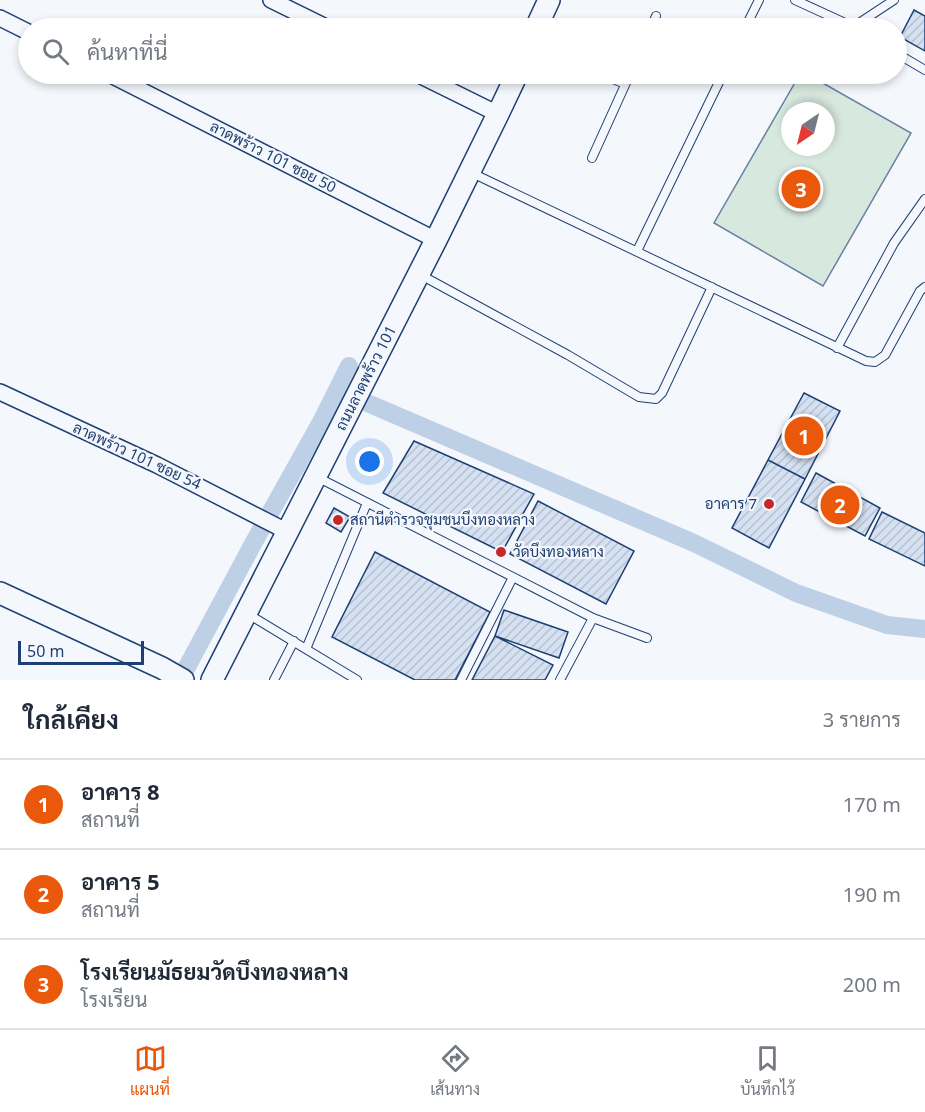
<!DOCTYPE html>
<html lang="th">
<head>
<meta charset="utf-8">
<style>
	body { margin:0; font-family:"Noto Sans",Sarabun,sans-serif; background:#f6f6f7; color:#1f2937 }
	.compass { position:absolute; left:781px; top:102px; width:54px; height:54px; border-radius:50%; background:#fff; box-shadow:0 3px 9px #0003; rotate:215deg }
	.scale { position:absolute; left:18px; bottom:15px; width:126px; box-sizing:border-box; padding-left:6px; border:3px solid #1d3f73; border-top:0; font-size:16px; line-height:21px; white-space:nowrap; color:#1d3f73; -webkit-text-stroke:4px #f4f7fb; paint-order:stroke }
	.you { position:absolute; left:370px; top:462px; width:21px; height:21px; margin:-15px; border:4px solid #fff; border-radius:50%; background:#1a73e8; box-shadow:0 0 0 9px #1a73e833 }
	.badge { display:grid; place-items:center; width:39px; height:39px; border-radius:50%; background:#ea580c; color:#fff; font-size:20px; font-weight:700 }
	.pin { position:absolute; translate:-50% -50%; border:3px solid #fff; box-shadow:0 2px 6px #0006 }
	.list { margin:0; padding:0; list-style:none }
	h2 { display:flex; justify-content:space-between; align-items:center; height:78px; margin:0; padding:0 24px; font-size:26px }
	h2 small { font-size:20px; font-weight:400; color:#747a83 }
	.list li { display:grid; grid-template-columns:39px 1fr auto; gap:18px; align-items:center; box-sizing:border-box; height:90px; padding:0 24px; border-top:2px solid #e0e1e3 }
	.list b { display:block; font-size:22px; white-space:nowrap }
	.list p { margin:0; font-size:20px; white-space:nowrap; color:#747a83 }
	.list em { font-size:20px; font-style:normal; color:#747a83 }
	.icon { flex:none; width:33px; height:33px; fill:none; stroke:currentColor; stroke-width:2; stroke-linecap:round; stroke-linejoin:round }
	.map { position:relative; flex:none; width:925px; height:680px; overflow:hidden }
	.search { position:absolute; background:#fff; box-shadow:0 3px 9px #0003; left:18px; right:18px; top:18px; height:66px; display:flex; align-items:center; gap:15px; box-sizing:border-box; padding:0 21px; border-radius:33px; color:#747a83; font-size:22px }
	.sheet { height:348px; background:#fff }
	nav { display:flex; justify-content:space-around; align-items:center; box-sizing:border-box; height:84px; border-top:2px solid #e0e1e3; background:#fff; font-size:16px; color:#747a83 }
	nav a { display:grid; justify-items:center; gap:3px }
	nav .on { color:#ea580c }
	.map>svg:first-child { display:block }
	.garden { fill:#d7e8df; stroke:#687fa3; stroke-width:1.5; fill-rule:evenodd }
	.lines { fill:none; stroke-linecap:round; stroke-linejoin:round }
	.canal { stroke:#bed0e5; stroke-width:18 }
	.building { fill:url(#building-hatch); stroke:#1d3f73; stroke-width:1.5 }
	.lane-casing { stroke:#1d3f73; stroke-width:10 }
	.street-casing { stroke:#1d3f73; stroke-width:18 }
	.secondary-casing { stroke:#1d3f73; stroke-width:24 }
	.lane { stroke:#f4f7fb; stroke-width:8 }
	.street { stroke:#f4f7fb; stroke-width:15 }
	.secondary { stroke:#f4f7fb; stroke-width:21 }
	.poi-dot { fill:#c62828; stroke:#f4f7fb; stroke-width:2 }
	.labels { text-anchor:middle; stroke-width:4.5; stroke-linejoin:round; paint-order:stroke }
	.street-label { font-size:15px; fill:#1d3f73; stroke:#f4f7fb }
	.poi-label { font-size:15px; fill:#1d3f73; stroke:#f4f7fb; text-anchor:start }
</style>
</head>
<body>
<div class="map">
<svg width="925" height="680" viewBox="0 0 925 680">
	<defs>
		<pattern id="building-hatch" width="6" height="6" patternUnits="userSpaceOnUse" patternTransform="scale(1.5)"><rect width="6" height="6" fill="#d5e0f0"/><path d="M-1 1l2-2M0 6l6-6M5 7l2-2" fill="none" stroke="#b6c1d1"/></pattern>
	</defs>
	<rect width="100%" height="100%" fill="#f4f7fb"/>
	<path class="garden" d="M800 74H807L911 133 823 286 714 223ZM790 111H826V147H790Z"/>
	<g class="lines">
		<path class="canal" d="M337 390 694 543 796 593 887 625 925 629
			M180 680 254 542 321 422 349 366"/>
	</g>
	<path class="building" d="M914 10 925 16V51L900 37Z
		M804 393 840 411 805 479 768 460Z
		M414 441 534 494 502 552 383 493Z
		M768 460 805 479 769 548 732 528Z
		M816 473 880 508 865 536 801 502Z
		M538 501 634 551 606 604 510 554Z
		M334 508 350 517 341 532 326 523Z
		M882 512 925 533V566L869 539Z
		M375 552 490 612 455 680H415L332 637Z
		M504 610 568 632 559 658 495 636Z
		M495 636 553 665 545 680H472Z"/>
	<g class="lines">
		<g class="lane-casing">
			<path id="lane" d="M795 0 856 28
				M853 27 894 0
				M651 28 656 16
				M745 28 759 0
				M896 53 925 70
				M601 74 625 84
				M592 158 630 74
				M472 173 866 361 875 362 885 355 920 291 925 287
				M637 251 723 74
				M419 274 568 355 639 397 656 399 662 393 712 287
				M837 348 894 243 925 199
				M317 477 593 618 647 638
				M248 614 357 680
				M306 649 367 503
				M274 680 294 641
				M461 680 513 577
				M560 680 593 618"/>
		</g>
		<g class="street-casing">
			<path id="street" d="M271 0 328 28
				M0 18 28 32
				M109 74 436 240
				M417 74 498 114
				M0 392 157 465 288 532"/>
		</g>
		<g class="secondary-casing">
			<path id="secondary" d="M536 28 549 0
				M0 593 162 668 183 680
				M212 680 436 240 498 114 517 74"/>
		</g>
		<use href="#lane" class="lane"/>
		<use href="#street" class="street"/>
		<use href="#secondary" class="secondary"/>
	</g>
	<g class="poi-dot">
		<circle cx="769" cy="504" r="6"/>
		<circle cx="338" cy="520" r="6"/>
		<circle cx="501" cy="552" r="6"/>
	</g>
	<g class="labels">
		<g class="street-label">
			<text transform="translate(273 157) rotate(27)" y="5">ลาดพร้าว 101 ซอย 50</text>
			<text transform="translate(366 378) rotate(-63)" y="5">ถนนลาดพร้าว 101</text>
			<text transform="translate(137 456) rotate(25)" y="5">ลาดพร้าว 101 ซอย 54</text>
		</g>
		<g class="poi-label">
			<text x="757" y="509" text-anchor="end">อาคาร 7</text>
			<text x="350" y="525">สถานีตำรวจชุมชนบึงทองหลาง</text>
			<text x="513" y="557">วัดบึงทองหลาง</text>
		</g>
	</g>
</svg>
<svg class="compass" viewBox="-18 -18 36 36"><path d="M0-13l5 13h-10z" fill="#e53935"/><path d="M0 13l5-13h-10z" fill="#747a83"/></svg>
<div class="scale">50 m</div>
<div class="you"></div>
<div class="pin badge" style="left:804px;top:436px">1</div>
<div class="pin badge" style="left:840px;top:505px">2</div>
<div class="pin badge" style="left:801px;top:189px">3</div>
<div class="search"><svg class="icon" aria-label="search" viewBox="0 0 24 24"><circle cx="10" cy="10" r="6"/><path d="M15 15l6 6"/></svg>ค้นหาที่นี่</div>
</div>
<section class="sheet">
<h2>ใกล้เคียง<small>3 รายการ</small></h2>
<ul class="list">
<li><span class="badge">1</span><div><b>อาคาร 8</b><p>สถานที่</p></div><em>170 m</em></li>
<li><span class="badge">2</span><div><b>อาคาร 5</b><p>สถานที่</p></div><em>190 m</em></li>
<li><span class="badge">3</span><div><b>โรงเรียนมัธยมวัดบึงทองหลาง</b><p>โรงเรียน</p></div><em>200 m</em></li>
</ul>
</section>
<nav>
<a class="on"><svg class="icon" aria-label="map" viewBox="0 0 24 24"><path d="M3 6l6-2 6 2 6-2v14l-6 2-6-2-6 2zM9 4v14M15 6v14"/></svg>แผนที่</a>
<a><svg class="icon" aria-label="directions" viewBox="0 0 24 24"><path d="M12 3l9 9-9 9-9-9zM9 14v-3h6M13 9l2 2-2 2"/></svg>เส้นทาง</a>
<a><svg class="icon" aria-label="saved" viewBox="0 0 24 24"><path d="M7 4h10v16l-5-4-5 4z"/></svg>บันทึกไว้</a>
</nav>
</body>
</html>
